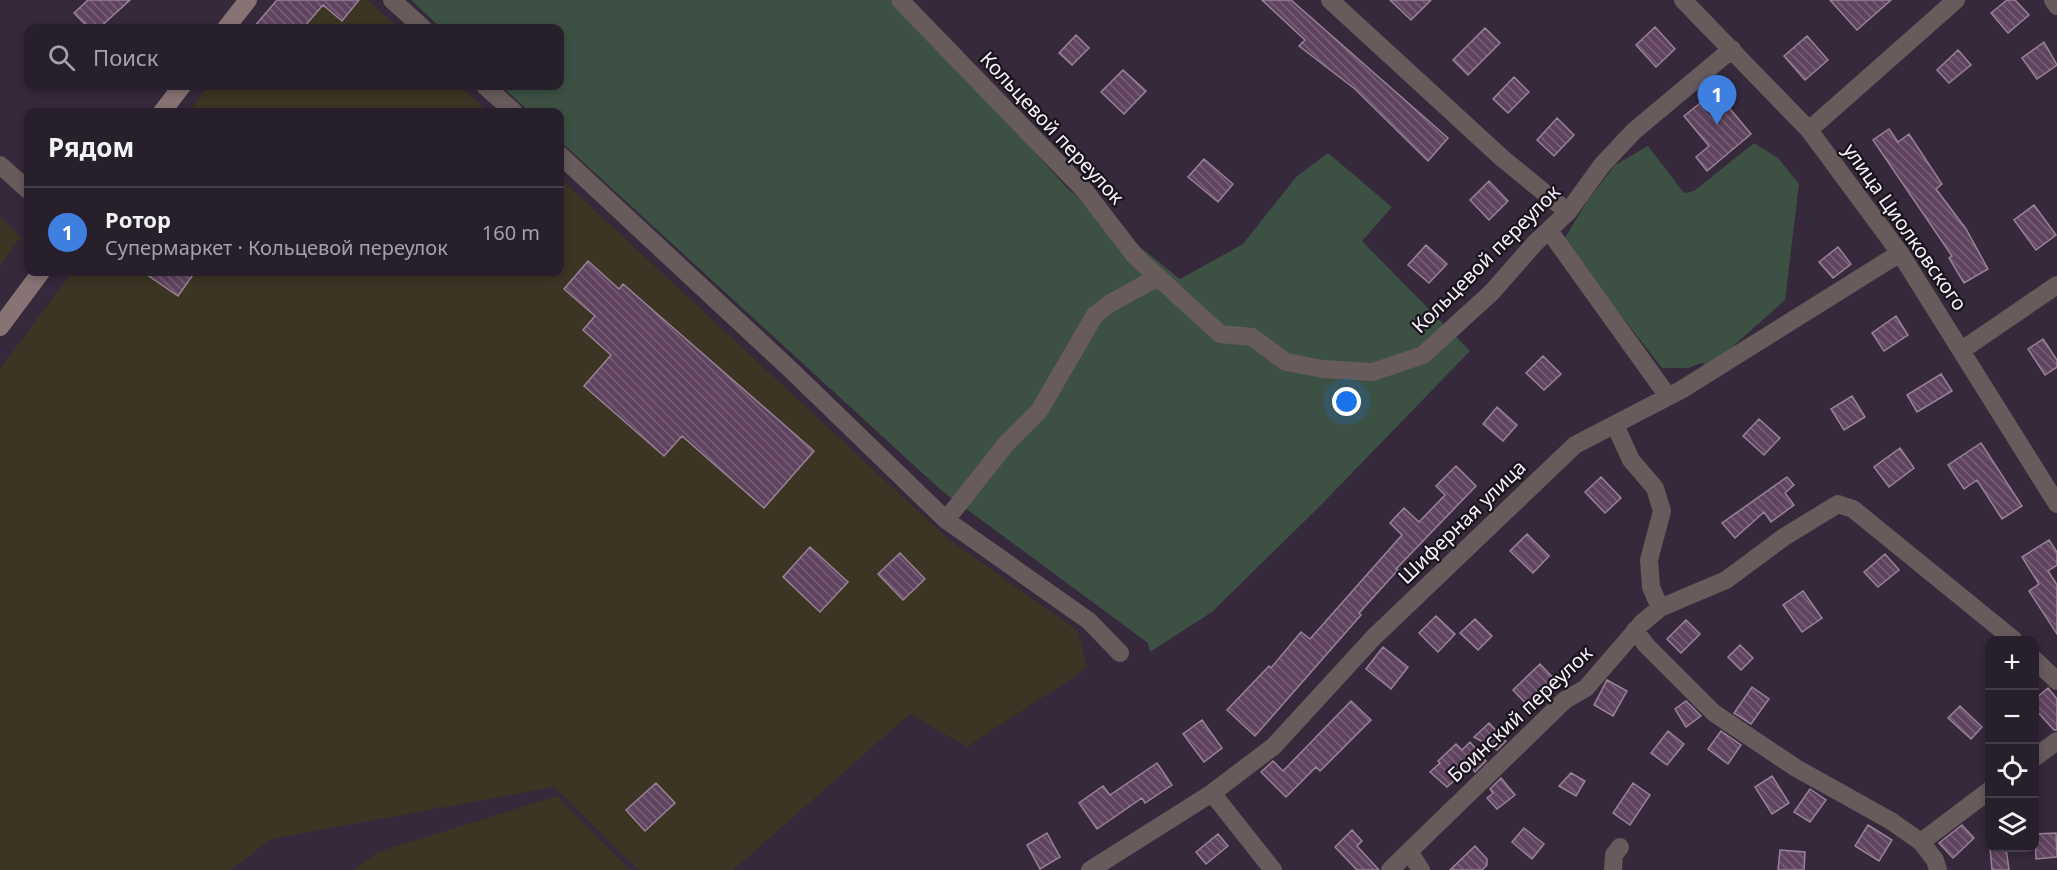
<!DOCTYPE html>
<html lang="ru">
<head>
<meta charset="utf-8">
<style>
	body { margin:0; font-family:"Noto Sans",sans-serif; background:#342c38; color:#f1f3f6 }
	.controls { position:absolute; right:18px; bottom:18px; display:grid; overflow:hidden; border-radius:12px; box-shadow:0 3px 9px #0003 }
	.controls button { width:54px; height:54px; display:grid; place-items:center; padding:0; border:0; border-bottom:2px solid #443d48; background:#281f2c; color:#f1f3f6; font:30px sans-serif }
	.you { position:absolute; left:1347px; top:402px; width:21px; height:21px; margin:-15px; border:4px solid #fff; border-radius:50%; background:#1a73e8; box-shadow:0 0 0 9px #1a73e833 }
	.badge { display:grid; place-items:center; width:39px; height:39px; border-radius:50%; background:#bca0f2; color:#fff; font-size:20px; font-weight:700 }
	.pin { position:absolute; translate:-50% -50px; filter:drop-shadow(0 2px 3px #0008) }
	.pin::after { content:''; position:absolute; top:32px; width:21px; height:18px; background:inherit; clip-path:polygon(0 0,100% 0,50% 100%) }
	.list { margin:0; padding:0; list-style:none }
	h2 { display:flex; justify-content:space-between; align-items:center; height:78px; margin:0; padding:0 24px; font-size:26px }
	h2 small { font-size:20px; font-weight:400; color:#a5a2a9 }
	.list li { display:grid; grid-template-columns:39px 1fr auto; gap:18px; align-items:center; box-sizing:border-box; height:90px; padding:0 24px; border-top:2px solid #443d48 }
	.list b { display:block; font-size:22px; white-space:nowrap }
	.list p { margin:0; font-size:20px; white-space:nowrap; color:#a5a2a9 }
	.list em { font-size:20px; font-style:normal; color:#a5a2a9 }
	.icon { flex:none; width:33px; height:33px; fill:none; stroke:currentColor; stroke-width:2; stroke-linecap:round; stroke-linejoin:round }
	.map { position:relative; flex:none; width:2057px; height:870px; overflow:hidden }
	.search { position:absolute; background:#281f2c; box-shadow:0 3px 9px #0003; left:24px; top:24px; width:540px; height:66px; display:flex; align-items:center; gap:15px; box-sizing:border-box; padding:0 21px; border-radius:12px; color:#a5a2a9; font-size:22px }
	.panel { position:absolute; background:#281f2c; box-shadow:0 3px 9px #0003; left:24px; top:108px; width:540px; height:168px; border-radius:12px }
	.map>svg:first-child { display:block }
	.industrial { fill:#3c3524 }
	.green { fill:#3c5143 }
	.building { fill:url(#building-back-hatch); stroke:#988397; stroke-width:1.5 }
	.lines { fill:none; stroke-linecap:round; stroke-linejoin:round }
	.street { stroke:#675b5b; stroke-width:18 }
	.secondary { stroke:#877374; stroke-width:18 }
	.labels { text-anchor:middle; stroke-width:4.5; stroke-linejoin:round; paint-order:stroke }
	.street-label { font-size:20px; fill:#f9f1fe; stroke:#19141c }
</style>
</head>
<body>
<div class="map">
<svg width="2057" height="870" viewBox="0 0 2057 870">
	<defs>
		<pattern id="building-back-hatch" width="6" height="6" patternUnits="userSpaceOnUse" patternTransform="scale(1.5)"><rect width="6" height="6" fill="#60445f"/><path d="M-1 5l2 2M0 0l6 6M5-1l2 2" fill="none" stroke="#785f77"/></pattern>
	</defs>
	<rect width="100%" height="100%" fill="#35293b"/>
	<path class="industrial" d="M277 0H368L398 28H253Z
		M208 86H460L489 112H189Z
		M560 178 947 538 1078 631 1087 668 967 747 910 714 733 870H639L554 787 272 839 230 870H0V369L72 272H560Z
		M0 217 21 237 0 265Z
		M557 796 630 870H354L378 852Z"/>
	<path class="green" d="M411 0H890L961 70 1067 188 1180 279 1243 244 1296 177 1328 153 1392 207 1362 241 1470 351 1320 506 1212 612 1150 652 1148 643 942 491 560 141V112H530L501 86H560V28H441Z
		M1754 143 1778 158 1799 184 1785 300 1712 365 1701 363 1688 368H1662L1563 241 1588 200 1615 165 1648 146 1684 193 1694 191Z"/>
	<path class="building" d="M88 0H130L99 28H89L74 13Z
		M277 0H359L342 21 323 5 303 28H253Z
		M1262 0H1291L1448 138 1428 161 1355 89 1299 46 1305 40Z
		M1390 0H1431L1411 20Z
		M1830 0H1891L1857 30Z
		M2007 0H2015L2029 15 2008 33 1991 13Z
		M1655 27 1675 49 1656 67 1636 45Z
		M1485 28 1500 43 1468 75 1453 60Z
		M1076 35 1089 48 1072 65 1059 53Z
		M1807 36 1828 60 1805 80 1784 56Z
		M2044 42 2057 65 2037 79 2022 58Z
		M1958 50 1971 65 1949 83 1937 70Z
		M1123 70 1146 91 1124 114 1101 92Z
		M1514 77 1529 92 1508 113 1493 99Z
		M1715 91 1751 134 1707 171 1696 157 1709 146 1684 116Z
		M1557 118 1574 135 1554 156 1537 140Z
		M1889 129 1898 142 1909 134 1942 184 1936 189 1966 229 1988 269 1964 283 1949 258 1952 256 1873 140Z
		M1204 159 1233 184 1218 202 1188 177Z
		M1489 181 1508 201 1489 220 1470 200Z
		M2034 205 2056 235 2036 250 2014 220Z
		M1426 245 1447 264 1429 283 1408 265Z
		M1838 247 1851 264 1833 278 1819 262Z
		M588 261 619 289 623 284 814 451 764 508 682 436 664 456 584 386 611 355 583 330 595 316 564 289Z
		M143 272H195L178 296Z
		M1896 316 1908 335 1884 351 1872 333Z
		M2043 339 2057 360V367L2045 375 2028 349Z
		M1543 356 1561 374 1544 390 1526 373Z
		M1941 374 1952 391 1917 412 1907 395Z
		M1852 396 1865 417 1844 430 1831 409Z
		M1497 407 1517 425 1503 441 1483 424Z
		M1759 419 1780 438 1764 455 1743 436Z
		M1981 443 2022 506 2002 519 1977 480 1964 489 1948 465Z
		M1900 448 1914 468 1889 487 1874 467Z
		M1456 466 1476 486 1396 569 1398 570 1359 613 1361 615 1255 736 1227 710 1269 666 1271 668 1301 632 1310 639 1402 535 1390 523 1404 508 1419 522 1445 495 1436 486Z
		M1601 477 1621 498 1605 513 1585 492Z
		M1787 477 1794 485 1785 493 1794 505 1771 522 1764 512 1735 538 1722 523Z
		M1527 534 1549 556 1533 573 1510 551Z
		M2049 540 2057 552V565L2048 571 2057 585V634L2029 591 2039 584 2022 557Z
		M810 547 848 582 820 612 783 577Z
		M900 553 925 579 903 600 878 574Z
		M1885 554 1899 570 1878 587 1864 572Z
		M1803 591 1822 618 1802 632 1783 605Z
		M1436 616 1455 634 1438 652 1419 633Z
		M1475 619 1492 636 1478 650 1460 633Z
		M1686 620 1700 634 1681 653 1667 639Z
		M1740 645 1753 658 1741 670 1728 657Z
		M1383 647 1408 667 1391 689 1366 669Z
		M1540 664 1559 684 1532 710 1513 690Z
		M1607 680 1627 691 1613 716 1594 705Z
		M1752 687 1769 699 1751 724 1734 713Z
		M2048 688 2057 699V730H2054L2034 708V700Z
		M1351 701 1371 720 1320 771 1316 767 1286 797 1261 772 1273 761 1283 771Z
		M1686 701 1701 716 1686 727 1675 709Z
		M1960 706 1982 727 1971 739 1948 718Z
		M1202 720 1222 748 1204 762 1183 734Z
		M1489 723 1506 741 1497 750 1474 737Z
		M1668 731 1684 744 1667 765 1651 753Z
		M1721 731 1741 745 1728 764 1708 749Z
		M1470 742 1486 761 1475 772 1470 766 1447 787 1430 772 1440 763 1438 761 1456 744 1462 750Z
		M1157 763 1172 785 1145 803 1142 798 1097 829 1079 803 1103 786 1110 795Z
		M1571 773 1585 781 1576 796 1559 786Z
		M1772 776 1789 803 1772 814 1755 787Z
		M1501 778 1515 795 1497 809 1487 798 1493 793 1490 789Z
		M656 783 675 803 645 831 626 810Z
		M1633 783 1650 795 1630 825 1613 813Z
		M1810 789 1826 800 1810 822 1794 812Z
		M1868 825 1892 840 1879 861 1855 846Z
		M1962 825 1974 838 1953 858 1939 843Z
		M1524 828 1544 844 1532 859 1512 842Z
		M1352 830 1362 841 1357 846 1379 870H1357L1335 847Z
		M1047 833 1060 857 1040 869 1027 845Z
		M2056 833 2057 857 2036 859 2035 834Z
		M1218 834 1228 846 1206 864 1196 852Z
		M1475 846 1487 859V865L1482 870H1450Z
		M1990 848H2006L2009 870H1992Z
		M1780 850 1805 852 1804 870H1778Z"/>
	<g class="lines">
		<path class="street" d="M392 0 423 28
			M900 0 1085 191 1135 256 1220 334 1252 337 1286 362 1323 369 1373 372 1423 355 1492 292 1535 243 1568 212 1602 165 1634 131 1732 49
			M1330 0 1502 158 1568 212
			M1683 0 1809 130 1900 253 2057 504
			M2053 0 2057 6
			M485 86 514 112
			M1809 130 1956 0
			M560 155 792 371 946 520 1089 621 1120 653
			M0 165 28 190
			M1550 232 1667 395
			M1962 350 2057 285
			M1615 425 1631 460 1655 488 1662 511 1649 560 1651 587 1660 608
			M946 520 1006 444 1039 411 1095 315 1109 304 1158 277
			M1635 630 1646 645 1714 713 1796 768 1891 821 1921 842 1935 860 1938 870
			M2034 659 2057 681
			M2034 758 2057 741
			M1212 793 1273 870
			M1921 842 1990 790
			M1409 851 1421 870
			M1090 870 1212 793 1274 746 1374 637 1575 445 1681 390 1900 253
			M1390 870 1565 700 1586 688 1642 623 1660 608 1726 580 1784 537 1838 504 1853 509 2014 640
			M1613 870 1614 855 1620 847"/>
		<path class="secondary" d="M226 28 248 0
			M162 112 182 86
			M0 327 41 272"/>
	</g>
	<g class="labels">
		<g class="street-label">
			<text transform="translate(1052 128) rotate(47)" y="7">Кольцевой переулок</text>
			<text transform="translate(1905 227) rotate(55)" y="7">улица Циолковского</text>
			<text transform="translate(1486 259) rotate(-45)" y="7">Кольцевой переулок</text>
			<text transform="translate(1462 522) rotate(-44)" y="7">Шиферная улица</text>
			<text transform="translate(1520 714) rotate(-43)" y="7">Боинский переулок</text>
		</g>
	</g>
</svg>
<div class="controls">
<button>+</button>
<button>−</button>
<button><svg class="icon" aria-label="locate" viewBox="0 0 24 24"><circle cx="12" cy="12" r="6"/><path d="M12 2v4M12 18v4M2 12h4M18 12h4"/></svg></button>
<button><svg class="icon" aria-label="layers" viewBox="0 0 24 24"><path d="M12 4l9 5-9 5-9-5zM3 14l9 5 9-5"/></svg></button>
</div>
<div class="you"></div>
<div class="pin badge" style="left:1717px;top:125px;background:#3f7fe0">1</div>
<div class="search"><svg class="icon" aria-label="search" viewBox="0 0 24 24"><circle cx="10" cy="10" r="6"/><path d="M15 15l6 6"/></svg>Поиск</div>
<section class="panel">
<h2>Рядом<small></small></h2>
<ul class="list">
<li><span class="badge" style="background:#3f7fe0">1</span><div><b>Poтор</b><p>Супермаркет · Кольцевой переулок</p></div><em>160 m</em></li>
</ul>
</section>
</div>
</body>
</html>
